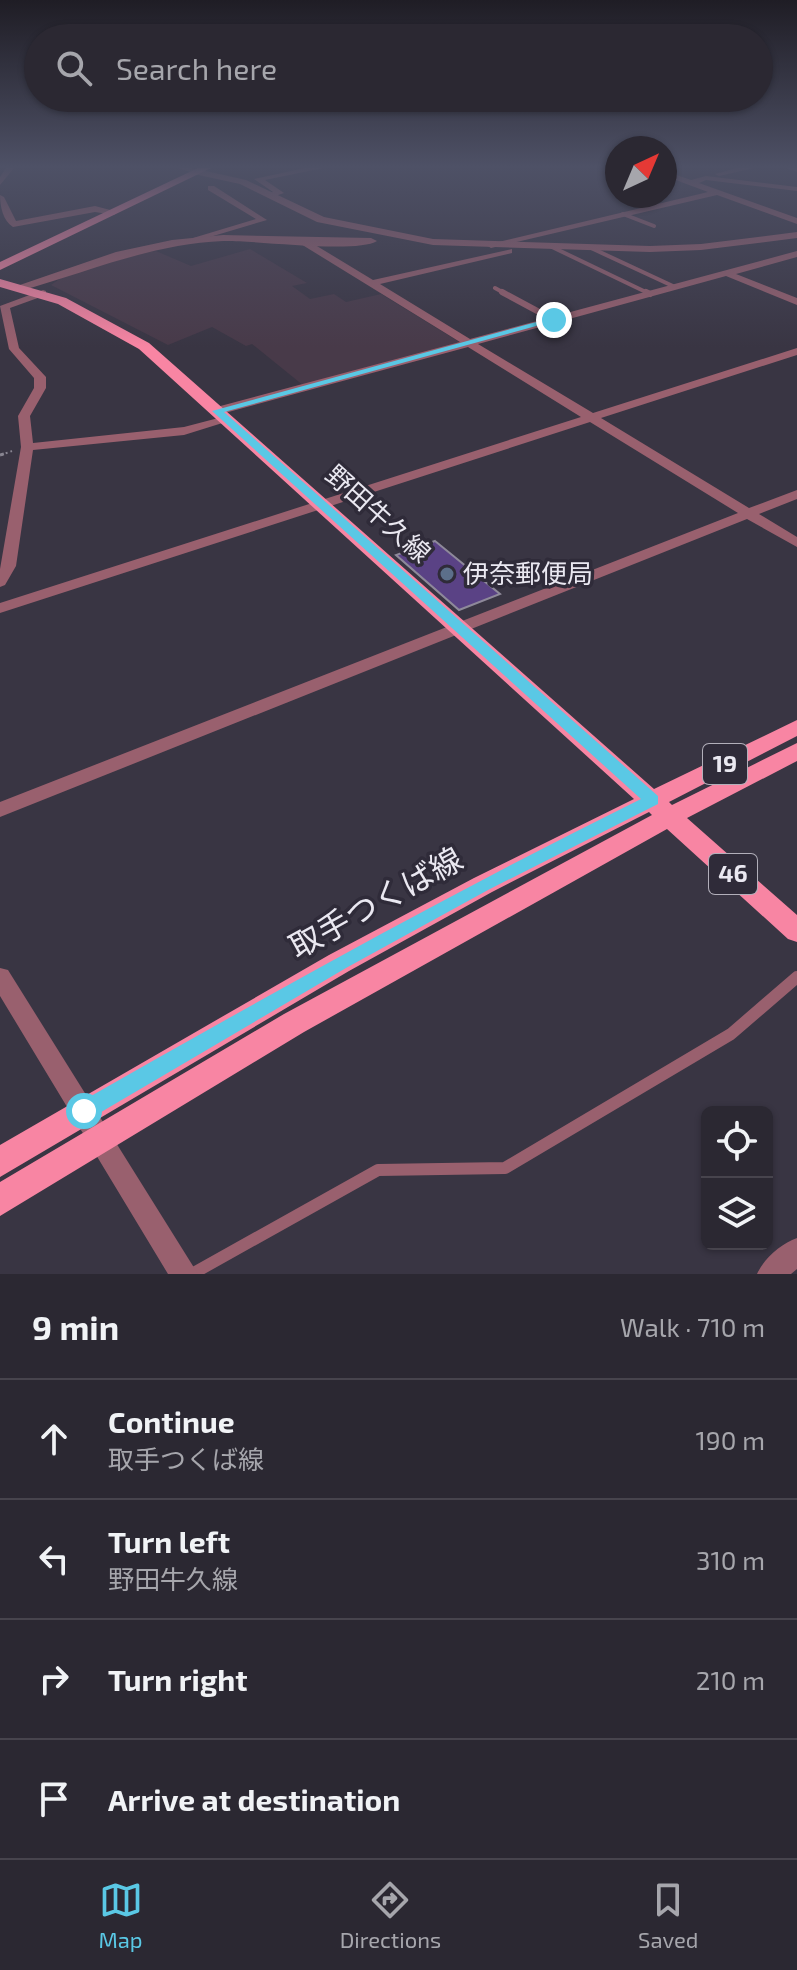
<!DOCTYPE html>
<html lang="en">
<head>
<meta charset="utf-8">
<style>
	body { margin:0; font-family:"Exo 2","Noto Sans JP",sans-serif; background:#33303a; color:#f1f3f6 }
	.controls { position:absolute; right:24px; bottom:24px; display:grid; overflow:hidden; border-radius:12px; box-shadow:0 2px 6px #0004 }
	.controls button { width:72px; height:72px; display:grid; place-items:center; padding:0; border:0; border-bottom:2px solid #47444d; background:#2b2832; color:#f1f3f6; font:40px sans-serif }
	.compass { position:absolute; left:605px; top:136px; width:72px; height:72px; border-radius:50%; background:#2b2832; box-shadow:0 2px 6px #0004; rotate:44deg }
	.stop { position:absolute; width:24px; height:24px; margin:-18px; border:6px solid #5ac8e5; border-radius:50%; background:#fff }
	.stop.end { background:#5ac8e5; border-color:#fff; box-shadow:0 2px 8px #0008 }
	.list { margin:0; padding:0; list-style:none }
	h2 { display:flex; justify-content:space-between; align-items:center; height:104px; margin:0; padding:0 32px; font-size:34px }
	h2 small { font-size:26px; font-weight:400; color:#a6a6ac }
	.list li { display:grid; grid-template-columns:52px 1fr auto; gap:24px; align-items:center; box-sizing:border-box; height:120px; padding:0 32px; border-top:2px solid #47444d }
	.list b { display:block; font-size:30px; white-space:nowrap }
	.list p { margin:0; font-size:26px; white-space:nowrap; color:#a6a6ac }
	.list em { font-size:26px; font-style:normal; color:#a6a6ac }
	.icon { flex:none; width:44px; height:44px; fill:none; stroke:currentColor; stroke-width:2; stroke-linecap:round; stroke-linejoin:round }
	.map { position:relative; flex:none; width:797px; height:1274px; overflow:hidden }
	.search { position:absolute; background:#2b2832; box-shadow:0 2px 6px #0004; left:24px; right:24px; top:24px; height:88px; display:flex; align-items:center; gap:20px; box-sizing:border-box; padding:0 28px; border-radius:44px; color:#a6a6ac; font-size:30px }
	.sheet { height:584px; background:#2b2832 }
	nav { display:flex; justify-content:space-around; align-items:center; box-sizing:border-box; height:112px; border-top:2px solid #47444d; background:#2b2832; font-size:22px; color:#a6a6ac }
	nav a { display:grid; justify-items:center; gap:4px }
	nav .on { color:#5ac8e5 }
	.map>svg:first-child { display:block }
	.education { fill:#483a49 }
	.building { fill:#5a4285; stroke:#8e899a; stroke-width:2 }
	.lines { fill:none; stroke-linecap:round; stroke-linejoin:round }
	.path-far1 { stroke:#888591; stroke-width:2; stroke-dasharray:2 3; stroke-linecap:butt }
	.path { stroke:#888591; stroke-width:3; stroke-dasharray:4 5; stroke-linecap:butt }
	.service-far2 { stroke:#99606e; stroke-width:4 }
	.service-far1 { stroke:#99606e; stroke-width:6 }
	.service { stroke:#99606e; stroke-width:12 }
	.minor { fill:#99606e; fill-rule:evenodd }
	.tertiary { fill:#99606e; fill-rule:evenodd }
	.primary { fill:#f885a3; fill-rule:evenodd }
	.route { fill:#5ac8e5 }
	.service-dot { fill:#5c6f8a; stroke:#2f2b39; stroke-width:3 }
	.labels { text-anchor:middle; stroke-width:7; stroke-linejoin:round; paint-order:stroke }
	.shield { fill:#2f2b39; stroke:#b2afba; stroke-width:2 }
	.shield-label { font-size:24px; font-weight:bold; fill:#eae8f1 }
	.street-label { font-size:26px; fill:#eae8f1; stroke:#2f2b39 }
	.poi-label { font-size:26px; fill:#eae8f1; stroke:#2f2b39; text-anchor:start }
	.near-street-label { font-size:32px; fill:#eae8f1; stroke:#2f2b39 }
</style>
</head>
<body>
<div class="map">
<svg width="797" height="1274" viewBox="0 0 797 1274">
	<rect width="100%" height="100%" fill="#393543"/>
	<path class="education" d="M250 249 307 283 292 286 310 299 334 294 346 302 381 294 461 343 304 386 252 344 246 346 212 327 168 345 51 285 68 273 149 252 156 251 191 266Z"/>
	<path class="building" d="M435 541 500 594 459 610 396 555Z"/>
	<g class="lines">
		<path class="path-far1" d="M1 455 12 451"/>
		<path class="path" d="M0 455 7 453"/>
		<path class="service-far2" d="M623 214 654 226
			M550 246 650 294
			M589 247 675 287
			M495 288 506 294"/>
		<path class="service-far1" d="M502 292 554 320
			M646 292 650 294"/>
		<path class="service" d="M192 1274 378 1170 505 1168 731 1034 797 977"/>
		<path class="minor" d="M6 168H14L0 185V177Z
			M178 168H191L201 172 197 174Z
			M305 168H323L265 180 284 193 269 198 266 194 273 192 254 179Z
			M737 168H754L719 176 715 174Z
			M786 168H797V172Z
			M665 171 691 180 706 176 797 187V191L706 180 699 183 797 218V224L717 195 491 248 486 245 708 192 665 176Z
			M208 186H214L267 220 193 242V238L256 219 208 190Z
			M0 195 4 197 16 221 95 206 118 212 114 215 95 212 13 227C3 221 0 206 0 195Z
			M296 237H302L373 280 512 249V253L380 284 470 339 797 251V257L736 274 797 298V305L726 276 478 344 593 413 797 348V355L601 418 749 508 797 490V499L759 514 797 537V547L747 519 0 817V802L738 513 590 422 0 613V603L581 417 468 347 221 414H213V408L460 342 296 241Z
			M43 290 46 291V295L10 308 19 348 46 377V388L30 416 33 443 184 427 226 416 232 420 184 435 33 450 16 566 5 585 0 587V569L21 447 18 416 34 388V378L9 349 0 306Z
			M0 968 8 970 198 1274H168L0 996Z
			M797 1238V1269L791 1274H757C764 1258 781 1244 797 1238Z"/>
		<path class="tertiary" d="M197 169 246 180 324 217 433 239 650 246 701 244 797 232V238L701 250 650 252 433 245 317 222 240 184 194 174Z
			M223 235 371 238 377 241C356 254 254 240 223 241 151 244 88 272 20 291L14 287 116 252 172 240Z"/>
		<path class="primary" d="M198 168H211L0 270V262Z
			M0 279 66 298 149 343 654 789 797 720V736L669 802 672 805 797 743V761L687 818 797 915V942L788 939 667 829 304 1032 0 1216V1182L284 1014 652 815 649 812 492 892 349 971 0 1177V1145L329 955 474 878 634 799 139 349 58 304 0 287Z"/>
	</g>
	<linearGradient id="sky" x2="0" y2="1"><stop stop-color="#1f1d25"/><stop offset="0.48" stop-color="#4e5166"/><stop offset="1" stop-color="#4e5166" stop-opacity="0"/></linearGradient>
	<rect width="797" height="347" fill="url(#sky)"/>
	<path class="route" d="M551 318 558 320 224 412 658 796V804L488 890 346 968 91 1118 84 1120 77 1118 74 1111 77 1104C263 998 449 894 641 799L212 411Z"/>
	<circle class="service-dot" cx="447" cy="574" r="8"/>
	<g class="labels">
		<g class="shield">
			<rect x="703" y="744" width="44" height="40" rx="6"/>
			<rect x="709" y="854" width="48" height="40" rx="6"/>
		</g>
		<g class="shield-label">
			<text x="725" y="772">19</text>
			<text x="733" y="882">46</text>
		</g>
		<g class="street-label">
			<text transform="translate(378 514) rotate(42)" y="9">野田牛久線</text>
		</g>
		<g class="poi-label">
			<text x="463" y="583">伊奈郵便局</text>
		</g>
		<g class="near-street-label">
			<text transform="translate(376 903) rotate(-29)" y="11">取手つくば線</text>
		</g>
	</g>
</svg>
<div class="controls">
<button><svg class="icon" aria-label="locate" viewBox="0 0 24 24"><circle cx="12" cy="12" r="6"/><path d="M12 2v4M12 18v4M2 12h4M18 12h4"/></svg></button>
<button><svg class="icon" aria-label="layers" viewBox="0 0 24 24"><path d="M12 4l9 5-9 5-9-5zM3 14l9 5 9-5"/></svg></button>
</div>
<svg class="compass" viewBox="-18 -18 36 36"><path d="M0-13l5 13h-10z" fill="#e53935"/><path d="M0 13l5-13h-10z" fill="#a6a6ac"/></svg>
<div class="stop" style="left:84px;top:1111px"></div>
<div class="stop end" style="left:554px;top:320px"></div>
<div class="search"><svg class="icon" aria-label="search" viewBox="0 0 24 24"><circle cx="10" cy="10" r="6"/><path d="M15 15l6 6"/></svg>Search here</div>
</div>
<section class="sheet">
<h2>9 min<small>Walk · 710 m</small></h2>
<ul class="list">
<li><svg class="icon" aria-label="ahead" viewBox="0 0 24 24"><path d="M12 20V5M6 11l6-6 6 6"/></svg><div><b>Continue</b><p>取手つくば線</p></div><em>190 m</em></li>
<li><svg class="icon" aria-label="left" viewBox="0 0 24 24"><path d="M17 20v-9H6M10 6l-5 5 5 5"/></svg><div><b>Turn left</b><p>野田牛久線</p></div><em>310 m</em></li>
<li><svg class="icon" aria-label="right" viewBox="0 0 24 24"><path d="M7 20v-9h11M14 6l5 5-5 5"/></svg><div><b>Turn right</b></div><em>210 m</em></li>
<li><svg class="icon" aria-label="arrive" viewBox="0 0 24 24"><path d="M6 21V4h12l-3 4 3 4H6"/></svg><div><b>Arrive at destination</b></div></li>
</ul>
</section>
<nav>
<a class="on"><svg class="icon" aria-label="map" viewBox="0 0 24 24"><path d="M3 6l6-2 6 2 6-2v14l-6 2-6-2-6 2zM9 4v14M15 6v14"/></svg>Map</a>
<a><svg class="icon" aria-label="directions" viewBox="0 0 24 24"><path d="M12 3l9 9-9 9-9-9zM9 14v-3h6M13 9l2 2-2 2"/></svg>Directions</a>
<a><svg class="icon" aria-label="saved" viewBox="0 0 24 24"><path d="M7 4h10v16l-5-4-5 4z"/></svg>Saved</a>
</nav>
</body>
</html>
